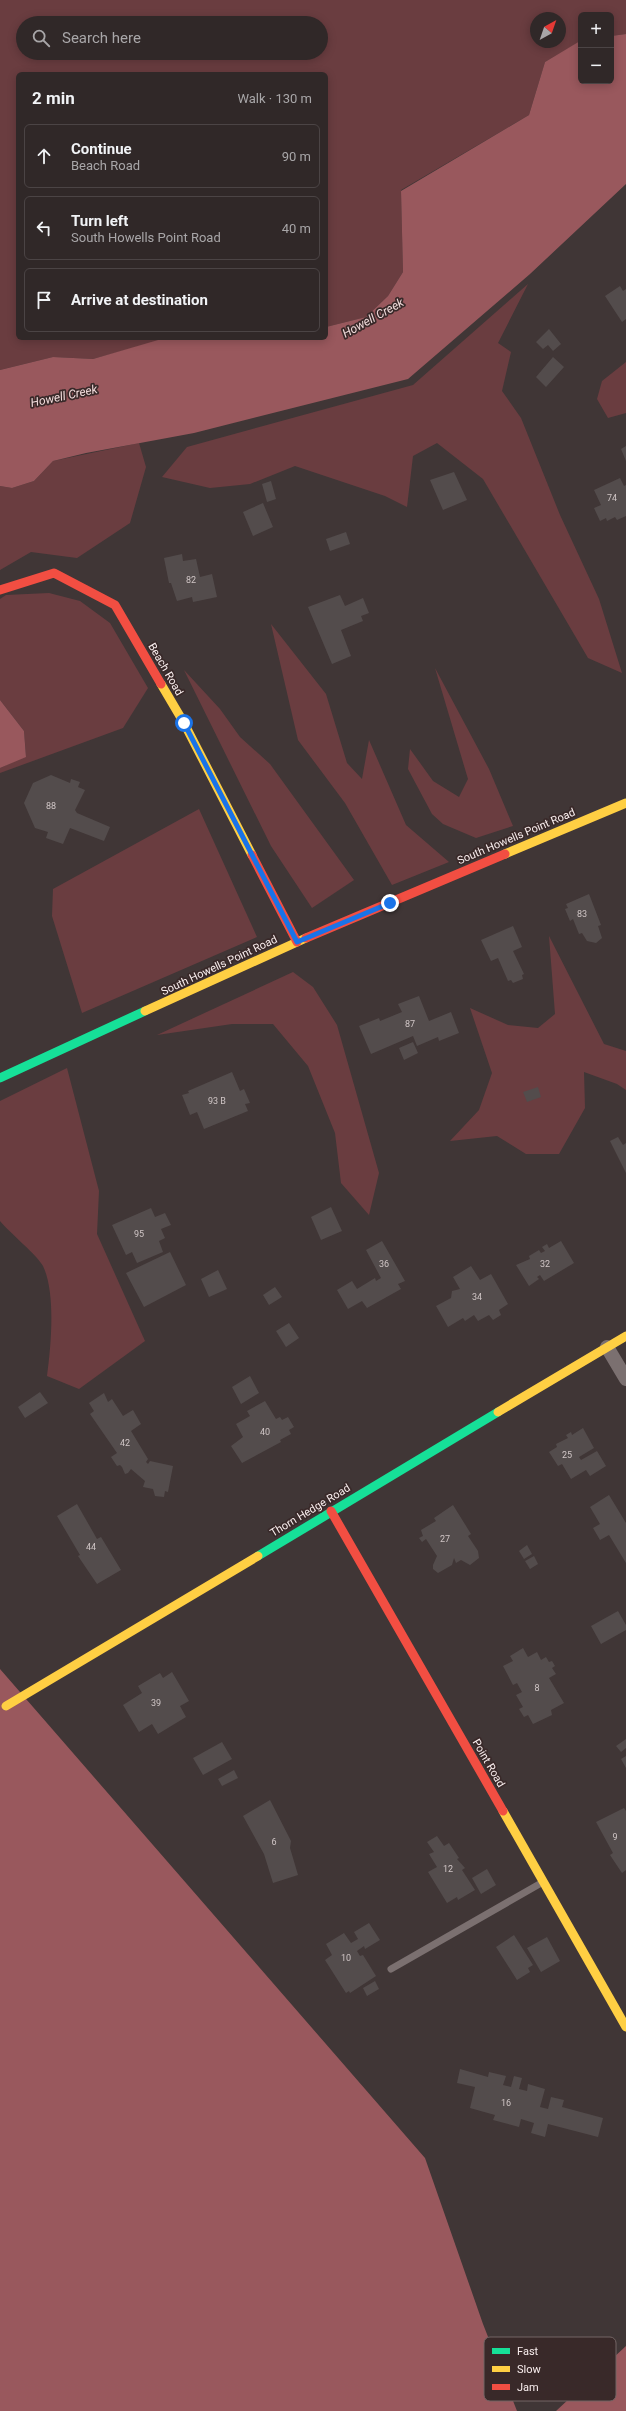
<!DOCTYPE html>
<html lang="en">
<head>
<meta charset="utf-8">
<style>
	body { margin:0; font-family:Roboto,sans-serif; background:#3c3434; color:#f1f3f6 }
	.controls { position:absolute; right:12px; top:12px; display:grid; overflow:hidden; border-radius:6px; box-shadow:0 2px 10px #0003 }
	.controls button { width:36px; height:36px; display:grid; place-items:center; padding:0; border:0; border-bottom:1px solid #4b4445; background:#302828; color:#f1f3f6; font:20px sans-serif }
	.compass { position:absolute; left:530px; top:12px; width:36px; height:36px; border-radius:50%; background:#302828; box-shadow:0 2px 10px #0003; rotate:40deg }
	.stop { position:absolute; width:12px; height:12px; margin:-9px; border:3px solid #1a73e8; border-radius:50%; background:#fff }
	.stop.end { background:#1a73e8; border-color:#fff; box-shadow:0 1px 4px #0008 }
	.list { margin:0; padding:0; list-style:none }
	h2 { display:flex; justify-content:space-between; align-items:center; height:52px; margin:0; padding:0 16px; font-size:17px }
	h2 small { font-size:13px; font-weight:400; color:#a8a6a8 }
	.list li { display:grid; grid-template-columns:26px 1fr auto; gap:12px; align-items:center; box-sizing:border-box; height:64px; margin:0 8px 8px; padding:0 8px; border:1px solid #4b4445; border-radius:6px }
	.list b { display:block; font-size:15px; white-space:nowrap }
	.list p { margin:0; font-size:13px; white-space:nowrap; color:#a8a6a8 }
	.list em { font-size:13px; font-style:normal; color:#a8a6a8 }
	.icon { flex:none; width:22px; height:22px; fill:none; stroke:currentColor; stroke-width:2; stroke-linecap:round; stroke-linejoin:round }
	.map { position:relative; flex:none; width:626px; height:2411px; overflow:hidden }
	.search { position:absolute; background:#302828; box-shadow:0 2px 10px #0003; left:16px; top:16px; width:312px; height:44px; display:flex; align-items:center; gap:10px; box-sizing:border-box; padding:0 14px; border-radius:22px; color:#a8a6a8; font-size:15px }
	.panel { position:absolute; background:#302828; box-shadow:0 2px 10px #0003; left:16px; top:72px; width:312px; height:268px; border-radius:6px }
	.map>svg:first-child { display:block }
	.green { fill:#6a3d40; fill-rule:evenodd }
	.water { fill:#99585d }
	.building { fill:#534c4c }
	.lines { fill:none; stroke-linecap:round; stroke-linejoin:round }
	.lane { stroke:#7b7070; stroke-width:7 }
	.street { stroke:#7b7070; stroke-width:14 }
	.fast { stroke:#16e098; stroke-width:9 }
	.slow { stroke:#ffcf43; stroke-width:9 }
	.jam { stroke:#f24e42; stroke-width:9 }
	.route { stroke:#1a73e8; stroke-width:5 }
	.labels { text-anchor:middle; stroke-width:3.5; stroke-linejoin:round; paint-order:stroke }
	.number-label { font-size:9px; fill:#d0c6c6 }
	.street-label { font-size:11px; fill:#f9eeee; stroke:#392929 }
	.water-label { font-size:12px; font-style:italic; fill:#f2dcdc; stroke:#392929 }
	.key { fill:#392929; stroke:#736464; stroke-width:1 }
	.key-label { font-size:11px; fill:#f9eeee }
</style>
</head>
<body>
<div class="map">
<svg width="626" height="2411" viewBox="0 0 626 2411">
	<rect width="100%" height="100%" fill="#403636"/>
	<path class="green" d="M0 0H626V34L611 36V15H581V41L545 62 529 115 401 190 403 272 388 296 366 317 326 327V74H18V338H169L93 359 53 357 0 370ZM536 18H560V42H536ZM23 23H321V53H23Z
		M528 284 498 343 511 352 502 391 521 418 560 515 599 599 622 673 588 658 483 479 437 443 413 456 407 507 385 496 295 466 250 484 210 488 162 477 187 447 413 385Z
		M626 362V413L608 418 597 399 602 381Z
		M139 443 146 467 130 523 77 558 31 552 0 570V486L12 488 34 481 53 461Z
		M49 593 80 601 110 623 148 688 123 728 0 773V768L26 756 24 731 0 700V599L6 595Z
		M271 624 326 694 347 763 362 779 369 740 406 825 449 862 392 885 345 803 298 740Z
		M435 668 489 769 513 826 476 838 443 824 432 814 408 769 410 749 433 781 459 797 468 779Z
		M184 670 220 709 240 737 270 764 354 880 312 908 271 846Z
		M199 809 257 937 82 1013 52 916 53 889Z
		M549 936 604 1044 626 1051V1090L617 1084 584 1072 585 1108 559 1154H526L497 1136 450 1141 479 1110 492 1073 470 1008 508 1025 538 1028 555 1014Z
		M293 972 313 987 337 1025 379 1173 369 1215 341 1183 335 1133 308 1066 273 1024H232L157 1035Z
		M67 1068 99 1191 97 1234 145 1341 79 1389 47 1376C51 1346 56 1293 43 1266 38 1256 9 1232 0 1221V1101Z"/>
	<path class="water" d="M626 34V184L530 274 408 379 194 433 86 453 53 461 34 481 12 488 0 486V370L53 357 93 359 165 338H326V327L366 317 388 296 403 272 401 191 529 115 545 62 580 41 581 81H611V36Z
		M0 700 24 731 26 757 0 768Z
		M0 1669 425 2158 483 2324 517 2411H0Z
		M626 2346V2411H556Z"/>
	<path class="building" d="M620 286 623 291 626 289V319L622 322 605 296Z
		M549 329 561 344 553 351 548 345 543 349 536 342Z
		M553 357 564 367 546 387 536 377Z
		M626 446V461L621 449Z
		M454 472 467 500 443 510 430 480Z
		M620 478 624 486 626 485V516L617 520 615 517 607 521 606 518 600 521 594 508 601 505 594 490Z
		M271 481 276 499 267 502 262 484Z
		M263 503 273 527 253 536 243 512Z
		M346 532 350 544 330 551 326 539Z
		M182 554 183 561 196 559 200 577 212 574 217 597 193 602 192 597 177 601 171 583H169L164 558Z
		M340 595 345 606 363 598 369 613 361 616 363 621 341 630 351 656 332 664 308 607Z
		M51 775 70 783 71 779 80 782 78 787 85 790 75 810 77 813 110 827 104 841 70 828 63 844 46 838 48 832 35 828 24 803 33 783Z
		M589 894 601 925 598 926 602 938 596 943 587 941 582 933 579 934 573 919 570 921 565 909 568 908 566 904Z
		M513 926 522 947 513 951 524 974 522 975 523 979 513 983 511 980 508 981 498 958 491 961 481 940Z
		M419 996 429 1021 451 1012 459 1033 439 1041 438 1037 417 1046 413 1036 371 1054 359 1026 379 1018 380 1021 402 1012 398 1004Z
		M413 1042 418 1053 404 1060 399 1048Z
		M232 1072 240 1091 244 1089 250 1103 245 1104 248 1111 204 1129 197 1112 190 1115 182 1095 189 1093 188 1091Z
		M538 1087 541 1097 527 1102 523 1092Z
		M618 1137 623 1145 626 1143V1173L610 1141Z
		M331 1207 342 1231 321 1240 311 1217Z
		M151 1208 155 1217 165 1213 171 1225 161 1229 165 1238 159 1241 163 1252 137 1263 132 1252 126 1255 112 1225Z
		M382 1241 405 1281 398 1284 401 1289 367 1308 362 1301 348 1309 337 1290 352 1281 357 1289 375 1278 376 1281 381 1278 366 1250Z
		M561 1241 574 1263 544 1281 540 1275 537 1277 539 1279 529 1286 516 1265 530 1259 529 1256 539 1250 541 1253 545 1251 542 1247 547 1244 549 1248Z
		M170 1252 186 1285 144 1307 126 1273Z
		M471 1266 480 1280 491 1274 508 1304 499 1310 501 1315 493 1320 489 1315 478 1321 474 1315 465 1321 463 1318 448 1327 436 1306 451 1298 452 1291 460 1289 453 1277Z
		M218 1270 227 1289 209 1297 201 1279Z
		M275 1287 282 1297 269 1305 263 1295Z
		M289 1323 299 1338 286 1347 276 1331Z
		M250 1376 259 1393 241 1404 232 1387Z
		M40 1392 48 1403 25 1418 18 1407Z
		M104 1393 108 1402 112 1399 123 1416 133 1410 141 1424 131 1431 148 1459 146 1462 148 1464 150 1461 173 1466 168 1492 165 1491 164 1497 155 1496 153 1489 143 1487 145 1481 131 1469 128 1473 125 1474 122 1467 120 1465 117 1466 111 1457 117 1453 90 1414 94 1411 89 1403Z
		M265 1401 276 1419 280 1417 282 1420 288 1417 294 1427 289 1430 291 1434 280 1440 281 1442 242 1463 231 1446 243 1437 236 1424 250 1416 247 1411Z
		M583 1428 594 1448 579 1457 581 1460 597 1451 606 1466 590 1476 586 1470 571 1479 562 1464 558 1466 549 1452 557 1447 556 1444 568 1438 566 1435 571 1432 572 1435Z
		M609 1495 626 1523V1563L609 1535 600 1540 593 1528 600 1524 590 1507Z
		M77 1504 97 1539 101 1537 121 1570 97 1584 78 1556 80 1555 57 1516Z
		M453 1505 471 1534 468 1536 478 1551 479 1558 470 1565 461 1560 456 1563 454 1558 452 1565 438 1573 433 1569V1565L437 1556 426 1539 422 1542 419 1538 423 1536 421 1530 436 1521 434 1518Z
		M527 1545 532 1554 524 1559 519 1551Z
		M534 1556 538 1564 530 1569 525 1561Z
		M618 1611 626 1625V1630L601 1644 591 1626Z
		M523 1648 528 1657 537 1652 541 1660 546 1657 549 1662 552 1661 555 1666 552 1668 556 1674 549 1678 564 1703 551 1710 552 1715 533 1724 528 1715 524 1717 519 1709 523 1707 516 1695 522 1692 517 1683 513 1685 503 1666 513 1661 510 1656Z
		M172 1672 189 1701 180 1706 186 1717 158 1734 152 1724 139 1732 123 1705 142 1693 138 1686 160 1673 163 1678Z
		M626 1739V1748L621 1752 616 1746Z
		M222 1742 232 1759 203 1775 193 1758Z
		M626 1756V1768L621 1759Z
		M234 1770 238 1778 222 1786 218 1779Z
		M270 1800 291 1841 290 1848 298 1875 273 1883 264 1854 243 1816Z
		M624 1808 626 1811V1870L622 1873 610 1855 613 1853 596 1822Z
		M437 1836 444 1846 449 1843 459 1858 457 1859 465 1868 462 1870 475 1890 458 1900 457 1897 447 1903 428 1872 437 1867 429 1854 434 1852 427 1842Z
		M487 1869 496 1885 481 1894 472 1878Z
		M369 1923 380 1940 365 1949 364 1946 357 1951 360 1956 363 1955 376 1976 350 1993 349 1991 346 1993 325 1960 332 1955 326 1944 344 1933 351 1943 358 1939 354 1932Z
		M514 1935 533 1965 528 1968 530 1972 517 1980 496 1947Z
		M547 1937 560 1961 541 1972 527 1948Z
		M375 1981 379 1989 367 1996 363 1988Z
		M460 2069 488 2077 489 2072 506 2076 503 2085 511 2087 514 2076 522 2078 519 2089 527 2091 528 2084 545 2089 540 2107 548 2109 551 2097 564 2100 562 2107 603 2118 598 2137 548 2124 545 2137 531 2133 534 2123 521 2119 519 2127 493 2120 495 2115 470 2108 475 2087 457 2083Z"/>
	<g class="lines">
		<path class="lane" d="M391 1969 543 1882"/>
		<path class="street" d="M607 1347 626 1379"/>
		<path class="fast" d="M0 1078 145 1011
			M258 1556 498 1412"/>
		<path class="slow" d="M161 684 184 723 252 855
			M505 854 626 803
			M145 1011 306 938
			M498 1412 626 1336
			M6 1706 258 1556
			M503 1811 626 2027"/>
		<path class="jam" d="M0 590 54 573 115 605 161 684
			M252 855 297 942
			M306 938 505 854
			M331 1511 503 1811"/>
	</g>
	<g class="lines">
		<path class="route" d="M184 723 297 942 390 903"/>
	</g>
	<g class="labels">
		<g class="number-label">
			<text x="612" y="501">74</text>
			<text x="191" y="583">82</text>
			<text x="51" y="809">88</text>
			<text x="582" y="917">83</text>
			<text x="410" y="1027">87</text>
			<text x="217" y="1104">93 B</text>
			<text x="139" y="1237">95</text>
			<text x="384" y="1267">36</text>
			<text x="545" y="1267">32</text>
			<text x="477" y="1300">34</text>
			<text x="265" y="1435">40</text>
			<text x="125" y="1446">42</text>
			<text x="567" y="1458">25</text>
			<text x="445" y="1542">27</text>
			<text x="91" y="1550">44</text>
			<text x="537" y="1691">8</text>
			<text x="156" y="1706">39</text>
			<text x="615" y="1840">9</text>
			<text x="274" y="1845">6</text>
			<text x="448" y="1872">12</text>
			<text x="346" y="1961">10</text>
			<text x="506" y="2106">16</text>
		</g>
		<g class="street-label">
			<text transform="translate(166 669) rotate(60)" y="4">Beach Road</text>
			<text transform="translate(516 836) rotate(-23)" y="4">South Howells Point Road</text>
			<text transform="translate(219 965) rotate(-25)" y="4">South Howells Point Road</text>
			<text transform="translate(310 1510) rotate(-31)" y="4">Thorn Hedge Road</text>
			<text transform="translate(489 1763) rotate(60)" y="4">Point Road</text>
		</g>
		<g class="water-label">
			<text transform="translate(373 318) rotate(-29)" y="4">Howell Creek</text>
			<text transform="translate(64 396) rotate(-12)" y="4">Howell Creek</text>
		</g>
	</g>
	<rect x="484" y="2337" width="132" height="64" rx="6" class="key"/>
	<rect x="492" y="2348" width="18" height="6" fill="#16e098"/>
	<rect x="492" y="2366" width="18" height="6" fill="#ffcf43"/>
	<rect x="492" y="2384" width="18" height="6" fill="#f24e42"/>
	<g class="key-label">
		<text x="517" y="2355">Fast</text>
		<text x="517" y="2373">Slow</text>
		<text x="517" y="2391">Jam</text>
	</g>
</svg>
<div class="controls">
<button>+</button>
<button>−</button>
</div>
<svg class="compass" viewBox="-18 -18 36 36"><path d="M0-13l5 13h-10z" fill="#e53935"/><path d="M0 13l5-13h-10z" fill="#a8a6a8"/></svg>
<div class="stop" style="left:184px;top:723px"></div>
<div class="stop end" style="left:390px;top:903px"></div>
<div class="search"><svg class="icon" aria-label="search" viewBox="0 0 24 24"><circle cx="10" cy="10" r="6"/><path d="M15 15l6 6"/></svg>Search here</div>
<section class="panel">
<h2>2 min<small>Walk · 130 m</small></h2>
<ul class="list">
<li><svg class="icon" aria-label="ahead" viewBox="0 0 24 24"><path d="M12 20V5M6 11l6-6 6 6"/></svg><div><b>Continue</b><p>Beach Road</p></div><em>90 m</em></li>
<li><svg class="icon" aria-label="left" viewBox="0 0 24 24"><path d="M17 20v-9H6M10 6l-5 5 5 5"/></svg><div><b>Turn left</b><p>South Howells Point Road</p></div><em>40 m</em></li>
<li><svg class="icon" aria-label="arrive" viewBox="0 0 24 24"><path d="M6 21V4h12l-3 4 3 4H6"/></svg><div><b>Arrive at destination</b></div></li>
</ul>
</section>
</div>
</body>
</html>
